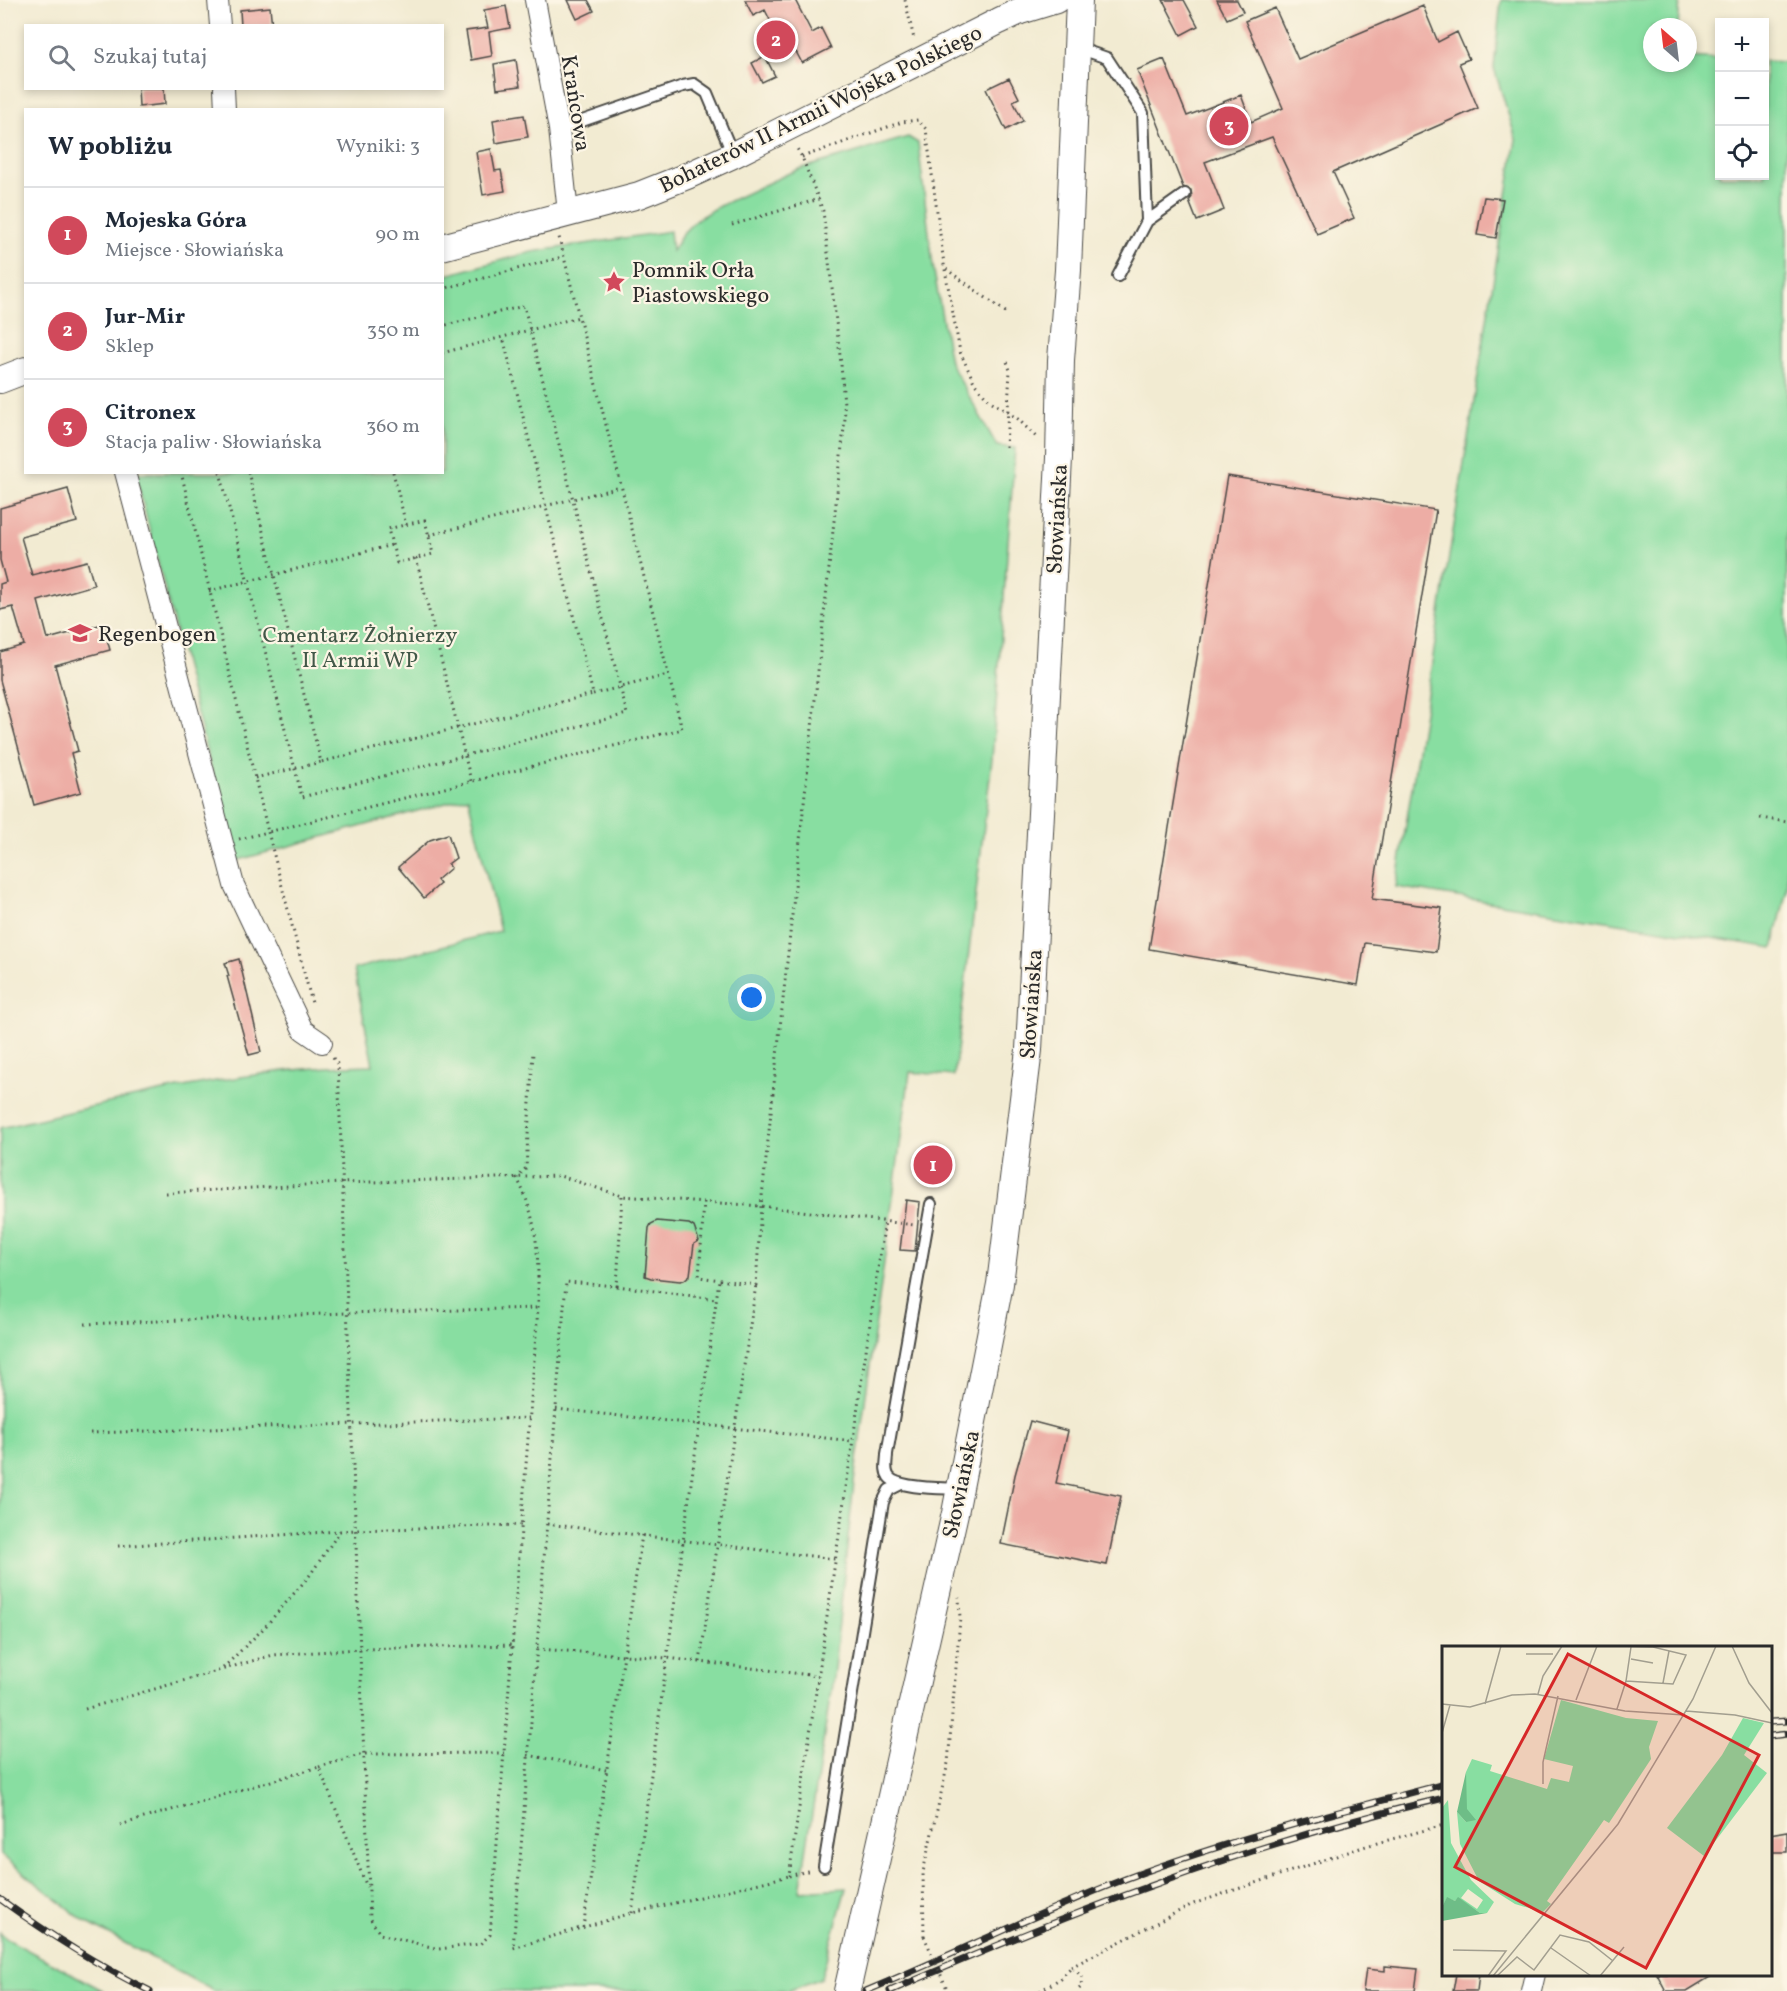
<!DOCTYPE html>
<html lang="pl">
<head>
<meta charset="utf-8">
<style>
	body { margin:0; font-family:Vollkorn,serif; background:#f2f2f3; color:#1f2937 }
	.controls { position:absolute; right:18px; top:18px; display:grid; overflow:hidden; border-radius:0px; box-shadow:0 3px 9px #0003 }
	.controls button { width:54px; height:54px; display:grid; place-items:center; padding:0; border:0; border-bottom:2px solid #e0e1e3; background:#fff; color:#1f2937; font:30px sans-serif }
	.compass { position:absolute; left:1643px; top:18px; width:54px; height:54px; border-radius:50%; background:#fff; box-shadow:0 3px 9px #0003; rotate:332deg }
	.you { position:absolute; left:752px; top:998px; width:21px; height:21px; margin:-15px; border:4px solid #fff; border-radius:50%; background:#1a73e8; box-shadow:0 0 0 9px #1a73e833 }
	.badge { display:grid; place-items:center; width:39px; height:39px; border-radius:50%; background:#d1495b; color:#fff; font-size:20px; font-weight:700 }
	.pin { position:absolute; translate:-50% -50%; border:3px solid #fff; box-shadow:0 2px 6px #0006 }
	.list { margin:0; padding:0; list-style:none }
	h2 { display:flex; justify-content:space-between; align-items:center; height:78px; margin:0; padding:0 24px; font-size:26px }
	h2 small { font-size:20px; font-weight:400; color:#747a83 }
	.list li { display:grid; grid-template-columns:39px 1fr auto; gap:18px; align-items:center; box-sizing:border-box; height:96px; padding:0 24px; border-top:2px solid #e0e1e3 }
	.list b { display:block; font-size:22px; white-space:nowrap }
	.list p { margin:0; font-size:20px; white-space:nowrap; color:#747a83 }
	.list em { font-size:20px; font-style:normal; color:#747a83 }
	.icon { flex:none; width:33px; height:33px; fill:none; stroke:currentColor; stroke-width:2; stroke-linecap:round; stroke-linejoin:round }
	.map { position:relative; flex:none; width:1787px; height:1991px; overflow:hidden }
	.search { position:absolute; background:#fff; box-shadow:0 3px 9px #0003; left:24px; top:24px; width:420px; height:66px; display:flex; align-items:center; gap:15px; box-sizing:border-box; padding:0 21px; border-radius:0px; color:#747a83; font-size:22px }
	.panel { position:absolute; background:#fff; box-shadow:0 3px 9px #0003; left:24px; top:108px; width:420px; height:366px; border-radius:0px }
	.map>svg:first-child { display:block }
	.green { fill:#88dea1; stroke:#5a8466; stroke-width:1.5 }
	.building { fill:#edada5 }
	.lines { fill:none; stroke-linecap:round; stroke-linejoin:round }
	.service-casing { stroke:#494844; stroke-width:14 }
	.minor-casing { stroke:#494844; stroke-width:22 }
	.tertiary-casing { stroke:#494844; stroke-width:28 }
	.path { stroke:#494844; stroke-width:3; stroke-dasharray:1.5 4.5; stroke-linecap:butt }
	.service { stroke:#fff; stroke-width:10 }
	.minor { stroke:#fff; stroke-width:20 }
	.tertiary { stroke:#fff; stroke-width:26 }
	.rail-casing { stroke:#2b2b2b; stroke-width:7 }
	.rail { stroke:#fcf5e5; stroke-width:4.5; stroke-dasharray:14; stroke-linecap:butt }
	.path-bridge { stroke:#494844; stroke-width:3; stroke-dasharray:1.5 4.5; stroke-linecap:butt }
	.labels { text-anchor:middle; stroke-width:4.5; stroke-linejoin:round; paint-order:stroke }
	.street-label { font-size:22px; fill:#2b2b2b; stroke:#fcf5e5 }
	.poi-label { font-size:22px; fill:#2b2b2b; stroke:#fcf5e5; text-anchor:start }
	.park-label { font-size:22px; fill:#425848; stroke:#fcf5e5 }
	.inset-road { fill:none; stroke:#a29e8f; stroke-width:1.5 }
	.view { fill:#d62828; fill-opacity:0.15; stroke:#d62828; stroke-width:3 }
	.inset-edge { fill:none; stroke:#2b2b2b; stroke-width:3 }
</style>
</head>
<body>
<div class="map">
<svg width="1787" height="1991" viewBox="0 0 1787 1991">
	<rect width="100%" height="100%" fill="#fcf5e5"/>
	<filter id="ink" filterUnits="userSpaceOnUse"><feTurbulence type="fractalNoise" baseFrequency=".0167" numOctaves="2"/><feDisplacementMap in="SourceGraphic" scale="12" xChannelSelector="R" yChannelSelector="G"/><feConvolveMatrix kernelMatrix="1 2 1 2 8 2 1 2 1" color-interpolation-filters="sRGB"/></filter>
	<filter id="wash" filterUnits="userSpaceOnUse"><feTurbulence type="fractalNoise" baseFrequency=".008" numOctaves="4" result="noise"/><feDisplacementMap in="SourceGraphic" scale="24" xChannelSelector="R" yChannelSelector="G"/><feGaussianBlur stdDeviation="1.35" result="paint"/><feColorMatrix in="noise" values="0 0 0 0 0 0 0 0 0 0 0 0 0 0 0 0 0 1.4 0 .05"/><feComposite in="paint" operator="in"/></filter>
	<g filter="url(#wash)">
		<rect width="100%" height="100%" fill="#f2ebd2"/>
		<path class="green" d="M1501 0H1680L1678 27H1652V63H1688V57L1719 59 1720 176H1764L1765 61 1787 62V889L1773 948 1396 887 1516 139 1494 68Z
			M908 137 918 143 933 266 950 362 997 446 1015 448 992 759 954 1076 910 1072 854 1482 833 1678 800 1891 846 1888 821 1978 788 1991H214L84 1921 0 1854V1128C123 1100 246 1067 373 1065L354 969 500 931 468 797 235 861 135 473 442 472 443 276 532 252 670 231 672 251 684 232 696 220 715 208 796 170Z
			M0 1933 7 1939 104 1991H0Z"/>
		<g id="blocks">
			<path class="building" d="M568 0H588L594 11 577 19Z
				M745 0H795L812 33 821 28 831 48 802 63 792 44 784 48 765 10 753 16Z
				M1163 0H1184L1198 26 1181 35Z
				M1217 0H1237L1243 12 1227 19Z
				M506 6 510 28 489 32 492 56 471 60 466 31 488 28 484 10Z
				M1423 6 1438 42 1457 32 1469 59 1459 63 1478 108 1333 172 1354 218 1317 234 1272 137 1205 162 1224 210 1197 221 1189 201 1192 197 1191 190 1183 187 1137 70 1164 59 1187 116 1241 95 1251 122 1283 108 1245 21 1275 8 1298 59Z
				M270 7 272 26H241L240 10Z
				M765 56 775 76 762 82 752 63Z
				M516 60 520 86 497 89 494 64Z
				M1009 78 1019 98 1013 101 1023 121 1006 130 986 89Z
				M138 88H164L165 104 139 107Z
				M524 115 528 137 496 143 493 120Z
				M491 149 495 171 501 170 505 191 483 195 476 152Z
				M1484 197 1503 199 1496 238 1477 235Z
				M1227 476 1436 510 1372 899 1442 908 1436 952 1365 943 1358 985 1149 949Z
				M68 489 77 522 21 537 32 575 87 561 94 585 38 601 48 639 103 624 110 650 55 665 78 751 71 753 81 792 34 805 0 680V652L24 645 13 607 0 610V584L6 582 0 560V508Z
				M448 834 456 858 448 864 451 868 437 880 440 884 424 898 398 867 430 840Z
				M239 959 261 1052 249 1055 227 976H229L225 963Z
				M906 1200 920 1202 915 1251 900 1250Z
				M657 1221 689 1224 694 1227 699 1241 694 1244 690 1275 684 1280 680 1281 651 1278 645 1276 649 1228 651 1224Z
				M1030 1421 1068 1431 1056 1483 1121 1496 1107 1565 1001 1544 1015 1475Z
				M1787 1831V1852H1770V1834Z
				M1385 1966 1418 1969 1415 1991H1363L1366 1969 1385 1971Z
				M1456 1974H1479L1477 1991H1453Z
				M1657 1974H1715L1687 1991H1666Z"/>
		</g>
	</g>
	<g filter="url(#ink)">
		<use href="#blocks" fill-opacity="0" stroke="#494844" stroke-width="1.5"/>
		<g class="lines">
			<g class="service-casing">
				<path id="service" d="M1078 48 1107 58 1143 113 1147 221 1118 276
					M559 129 683 86 694 84 707 93 733 155
					M1147 221 1185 194
					M931 1204 887 1454C887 1462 884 1470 889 1477 898 1489 944 1488 959 1489
					M824 1866 883 1502 889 1490 901 1484"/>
			</g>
			<g class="minor-casing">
				<path id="minor" d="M218 0 220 26
					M535 0 559 129 568 213
					M224 88 225 110
					M125 472 234 885 303 1030 322 1043
					M1531 1991 1535 1974"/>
			</g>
			<g class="tertiary-casing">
				<path id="tertiary" d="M442 247 639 195 687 176 733 155 999 21 1020 11 1056 0
					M0 380 26 370
					M847 1991 955 1513 1000 1284 1029 1050 1059 458 1061 360 1068 270 1079 0"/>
			</g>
			<path class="path" d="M905 0 914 39
				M802 157 902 122 918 120 926 129 944 264 960 352 975 384 989 400 1018 419 1036 437
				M732 225 819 199
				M946 269 1007 313
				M442 289 562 257
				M442 353 579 317
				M1006 447 1010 370 1006 359
				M181 472 268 832 682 729 559 237
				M220 472 302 797 627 714 524 306 442 326
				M248 472 321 762 593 694 503 337
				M393 472 406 525
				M425 520 433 554 397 563 388 529Z
				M429 535 621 487
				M416 558 471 781
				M209 591 392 545
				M593 694 668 675
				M255 778 321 762
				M1760 818 1787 822
				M239 839 268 832 312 1003
				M333 1058 338 1065 370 1918 380 1934 439 1949 480 1944 490 1935 538 1308C538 1259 540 1223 517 1178L526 1168 533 1052
				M166 1193 341 1183 560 1176 622 1196 761 1206 914 1225
				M622 1196 617 1286 566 1282 513 1948 632 1913 789 1876 885 1221
				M704 1202 699 1277 756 1285 761 1206 845 418 841 364 823 211 802 157 796 147
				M617 1286 716 1299
				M85 1324 346 1313 538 1308
				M556 1409 853 1441
				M90 1433 529 1418
				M547 1524 835 1559
				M118 1546 355 1530 521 1525
				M537 1649 667 1658 818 1676
				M700 1662 756 1285
				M223 1668 264 1628 310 1575 340 1531
				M85 1709 273 1655 359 1649 512 1645
				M528 1755 606 1770
				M319 1767 363 1754 504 1753
				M120 1825 319 1767 367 1887
				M789 1876 811 1870
				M632 1913 719 1280
				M583 1928 642 1535
				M924 1936 923 1872 948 1763 960 1619 959 1597
				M1071 1967 1193 1904 1366 1846 1444 1825
				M1040 1991 1061 1978 1071 1967 1082 1976 1081 1987 1077 1991"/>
			<use href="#service" class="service"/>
			<use href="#minor" class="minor"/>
			<use href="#tertiary" class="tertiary"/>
			<g class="rail-casing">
				<path id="rail" d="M1770 1722 1787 1721
					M1770 1736 1787 1734
					M0 1899C48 1934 97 1965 150 1991
					M866 1991C953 1955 1037 1913 1125 1879 1229 1840 1337 1812 1444 1784
					M890 1991C1069 1913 1252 1842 1444 1798"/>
			</g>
			<use href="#rail" class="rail"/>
			<path class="path-bridge" d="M924 1936 948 1991"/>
		</g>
	</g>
	<defs>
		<g id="sight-bare" transform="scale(1.8)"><path d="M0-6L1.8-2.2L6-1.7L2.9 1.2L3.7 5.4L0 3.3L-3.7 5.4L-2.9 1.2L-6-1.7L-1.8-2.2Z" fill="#d1495b" stroke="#fcf5e5" stroke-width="2.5" paint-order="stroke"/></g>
		<g id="school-bare" transform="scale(1.8)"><path d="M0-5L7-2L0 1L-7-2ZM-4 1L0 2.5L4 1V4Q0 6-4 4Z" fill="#d1495b" stroke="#fcf5e5" stroke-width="2.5" paint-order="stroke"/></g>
	</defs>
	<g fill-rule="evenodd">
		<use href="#sight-bare" x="614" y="282"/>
		<use href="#school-bare" x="80" y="633"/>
	</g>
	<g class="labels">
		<g class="street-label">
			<text transform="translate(577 103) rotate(81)" y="8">Krańcowa</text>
			<text transform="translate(820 108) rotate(-26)" y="8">Bohaterów II Armii Wojska Polskiego</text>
			<text transform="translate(1056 519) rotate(-87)" y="8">Słowiańska</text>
			<text transform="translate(1030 1004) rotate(-86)" y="8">Słowiańska</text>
			<text transform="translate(960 1484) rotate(-78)" y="8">Słowiańska</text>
		</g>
		<g class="poi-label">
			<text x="632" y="277">Pomnik Orła<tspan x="632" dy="25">Piastowskiego</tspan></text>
			<text x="98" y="641">Regenbogen</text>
		</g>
		<g class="park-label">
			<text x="360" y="642">Cmentarz Żołnierzy<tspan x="360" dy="25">II Armii WP</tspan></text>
		</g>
	</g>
	<g transform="translate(1442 1646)">
		<rect width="330" height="330" fill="#f2ebd2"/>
		<path d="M119 54 184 72 216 75 207 101 209 113 167 177 162 174 105 255 109 258 101 266 73 258 37 235 18 198 15 166 24 176V126L30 113 50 119 48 125 105 143 109 132 127 136 131 120 102 113ZM301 72 322 77 302 109 325 127 262 210 225 182 280 109ZM6 154 9 197 29 234 52 256 45 267H38L16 252 13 255 5 252 0 261V162ZM26 243 41 254 35 263 19 252Z" fill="#88dea1" fill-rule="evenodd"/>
		<path d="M24 126 25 163 34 174 24 176 15 166ZM5 251 13 255 16 251 38 267H45L0 275V261Z" fill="#6ebd87"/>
		<path class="inset-road" d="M176 0 211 1 244 9 231 38 184 35M290 0 307 37 330 67M84 8H111M189 13 211 17M221 37 227 5M96 48 101 30 120 0M134 54 155 0M0 58 28 61 70 49 93 48 183 65 242 69M43 58 59 0M175 63 184 35 189 1M244 65 293 69 330 77M0 87 8 59M101 138V116L116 50M109 302 149 330M11 304 64 305 46 330M51 330 176 178 251 53 274 0M55 330 75 311 92 324 118 289 147 296 171 315M158 330 182 301"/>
		<path class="view" d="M126 8 317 109 204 322 13 221Z"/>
		<rect width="330" height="330" class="inset-edge"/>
	</g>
</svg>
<div class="controls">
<button>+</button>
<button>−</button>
<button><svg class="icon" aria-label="locate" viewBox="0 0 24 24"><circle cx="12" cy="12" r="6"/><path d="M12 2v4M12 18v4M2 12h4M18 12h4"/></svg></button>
</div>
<svg class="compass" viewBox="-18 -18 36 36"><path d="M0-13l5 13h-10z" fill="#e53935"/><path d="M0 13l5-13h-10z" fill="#747a83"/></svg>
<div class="you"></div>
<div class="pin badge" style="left:933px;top:1165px">1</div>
<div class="pin badge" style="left:776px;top:40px">2</div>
<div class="pin badge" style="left:1229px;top:126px">3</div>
<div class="search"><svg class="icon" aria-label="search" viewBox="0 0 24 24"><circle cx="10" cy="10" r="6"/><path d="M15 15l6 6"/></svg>Szukaj tutaj</div>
<section class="panel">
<h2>W pobliżu<small>Wyniki: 3</small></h2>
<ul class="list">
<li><span class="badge">1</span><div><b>Mojeska Góra</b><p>Miejsce · Słowiańska</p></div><em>90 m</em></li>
<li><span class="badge">2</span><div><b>Jur-Mir</b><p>Sklep</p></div><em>350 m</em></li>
<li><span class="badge">3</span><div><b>Citronex</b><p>Stacja paliw · Słowiańska</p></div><em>360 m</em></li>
</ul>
</section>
</div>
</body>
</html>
